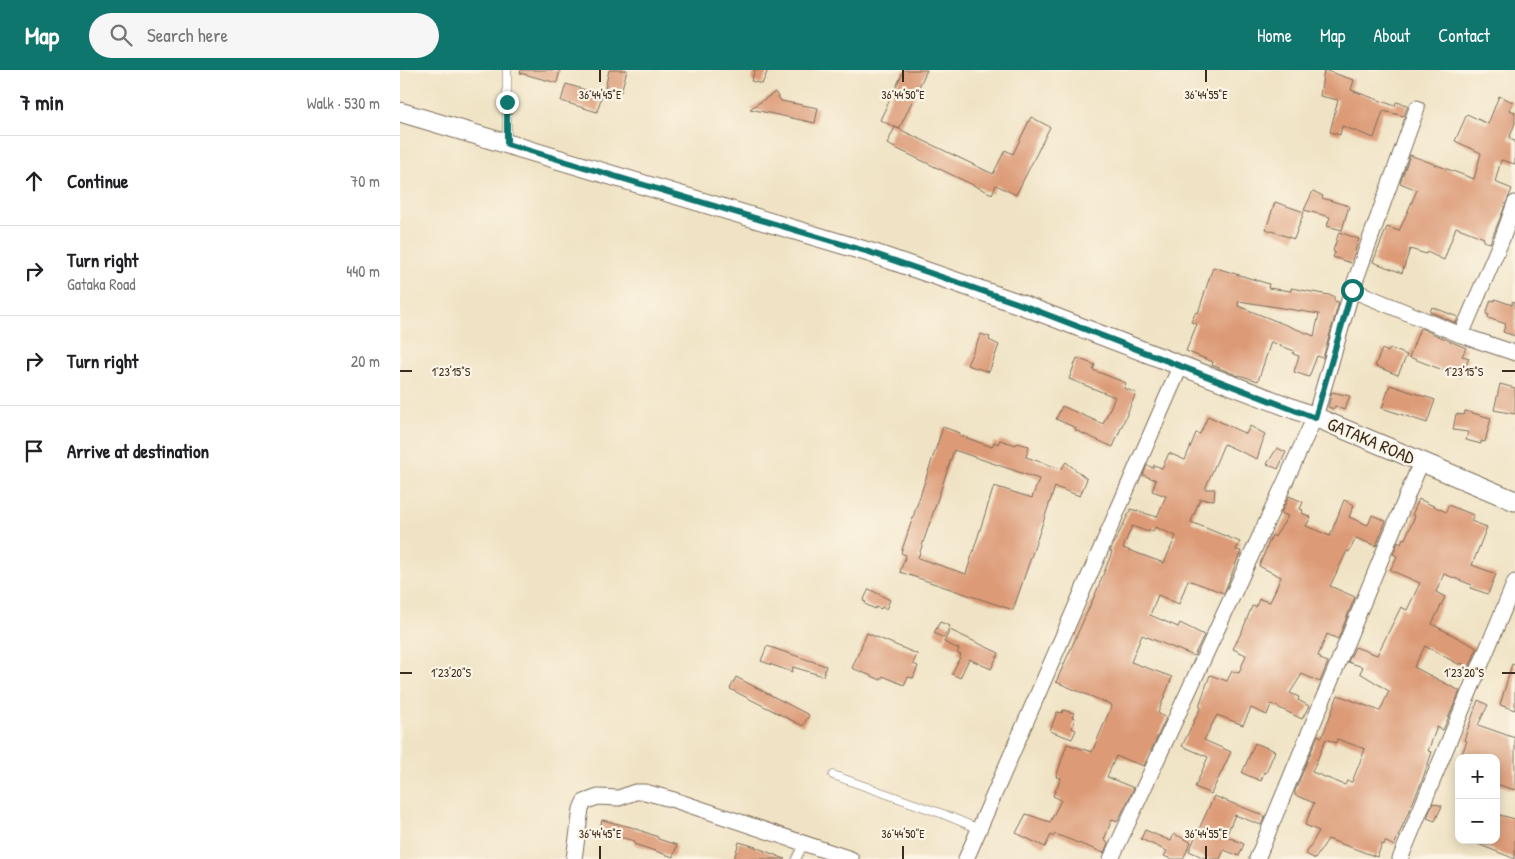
<!DOCTYPE html>
<html lang="en">
<head>
<meta charset="utf-8">
<style>
	body { margin:0; font-family:"Patrick Hand",sans-serif; background:#f6f6f6; color:#202124 }
	.controls { position:absolute; right:15px; bottom:15px; display:grid; overflow:hidden; border-radius:10px; box-shadow:0 2px 12px #0003 }
	.controls button { width:45px; height:45px; display:grid; place-items:center; padding:0; border:0; border-bottom:1px solid #e0e0e0; background:#fff; color:#202124; font:25px sans-serif }
	.stop { position:absolute; width:15px; height:15px; margin:-11px; border:4px solid #0f766e; border-radius:50%; background:#fff }
	.stop.end { background:#0f766e; border-color:#fff; box-shadow:0 1px 5px #0008 }
	.list { margin:0; padding:0; list-style:none }
	h2 { display:flex; justify-content:space-between; align-items:center; height:65px; margin:0; padding:0 20px; font-size:21px }
	h2 small { font-size:16px; font-weight:400; color:#757577 }
	.list li { display:grid; grid-template-columns:32px 1fr auto; gap:15px; align-items:center; box-sizing:border-box; height:90px; padding:0 20px; border-top:1px solid #e0e0e0 }
	.list b { display:block; font-size:19px; white-space:nowrap }
	.list p { margin:0; font-size:16px; white-space:nowrap; color:#757577 }
	.list em { font-size:16px; font-style:normal; color:#757577 }
	.icon { flex:none; width:28px; height:28px; fill:none; stroke:currentColor; stroke-width:2; stroke-linecap:round; stroke-linejoin:round }
	.map { position:relative; flex:none; width:1115px; height:789px; overflow:hidden }
	header { display:flex; align-items:center; gap:30px; box-sizing:border-box; height:70px; padding:0 25px; background:#0f766e; color:#fff }
	header strong { font-size:24px }
	nav { display:flex; gap:28px; margin-inline-start:auto; font-size:18px }
	.search { width:350px; height:45px; background:#f6f6f6; display:flex; align-items:center; gap:12px; box-sizing:border-box; padding:0 18px; border-radius:28px; color:#757577; font-size:19px }
	main { display:flex }
	aside { flex:1; background:#fff }
	.map>svg:first-child { display:block }
	.building { fill:#dc9a76; fill-rule:evenodd }
	.lines { fill:none; stroke-linecap:round; stroke-linejoin:round }
	.service-casing { stroke:#7a6b58; stroke-width:9 }
	.minor-casing { stroke:#7a6b58; stroke-width:17 }
	.tertiary-casing { stroke:#7a6b58; stroke-width:21 }
	.service { stroke:#fff; stroke-width:8 }
	.minor { stroke:#fff; stroke-width:15 }
	.tertiary { stroke:#fff; stroke-width:19 }
	.route { stroke:#0f766e; stroke-width:6 }
	.ticks { fill:none; stroke:#3b2a1e; stroke-width:2 }
	.labels { text-anchor:middle; stroke-width:4.5; stroke-linejoin:round; paint-order:stroke }
	.street-label { font-size:18px; fill:#3b2a1e; stroke:#fcf5e5 }
	.ticks-label { font-size:12px; text-anchor:middle; fill:#3b2a1e; stroke:#fcf5e5; stroke-width:4.5; stroke-linejoin:round; paint-order:stroke }
</style>
</head>
<body>
<header>
<strong>Map</strong>
<div class="search"><svg class="icon" aria-label="search" viewBox="0 0 24 24"><circle cx="10" cy="10" r="6"/><path d="M15 15l6 6"/></svg>Search here</div>
<nav><a>Home</a><a>Map</a><a>About</a><a>Contact</a></nav>
</header>
<main>
<aside>
<h2>7 min<small>Walk · 530 m</small></h2>
<ul class="list">
<li><svg class="icon" aria-label="ahead" viewBox="0 0 24 24"><path d="M12 20V5M6 11l6-6 6 6"/></svg><div><b>Continue</b></div><em>70 m</em></li>
<li><svg class="icon" aria-label="right" viewBox="0 0 24 24"><path d="M7 20v-9h11M14 6l5 5-5 5"/></svg><div><b>Turn right</b><p>Gataka Road</p></div><em>440 m</em></li>
<li><svg class="icon" aria-label="right" viewBox="0 0 24 24"><path d="M7 20v-9h11M14 6l5 5-5 5"/></svg><div><b>Turn right</b></div><em>20 m</em></li>
<li><svg class="icon" aria-label="arrive" viewBox="0 0 24 24"><path d="M6 21V4h12l-3 4 3 4H6"/></svg><div><b>Arrive at destination</b></div></li>
</ul>
</aside>
<div class="map">
<svg width="1115" height="789" viewBox="0 0 1115 789">
	<rect width="100%" height="100%" fill="#fcf5e5"/>
	<filter id="ink" filterUnits="userSpaceOnUse"><feTurbulence type="fractalNoise" baseFrequency=".02" numOctaves="2"/><feDisplacementMap in="SourceGraphic" scale="10" xChannelSelector="R" yChannelSelector="G"/><feConvolveMatrix kernelMatrix="1 2 1 2 8 2 1 2 1" color-interpolation-filters="sRGB"/></filter>
	<filter id="wash" filterUnits="userSpaceOnUse"><feTurbulence type="fractalNoise" baseFrequency=".0096" numOctaves="4" result="noise"/><feDisplacementMap in="SourceGraphic" scale="20" xChannelSelector="R" yChannelSelector="G"/><feGaussianBlur stdDeviation="1.12" result="paint"/><feColorMatrix in="noise" values="0 0 0 0 0 0 0 0 0 0 0 0 0 0 0 0 0 1.4 0 .05"/><feComposite in="paint" operator="in"/></filter>
	<g filter="url(#wash)">
		<rect width="100%" height="100%" fill="#f0e3c5"/>
		<g id="blocks">
			<path class="building" d="M121 0H160L157 13 120 3Z
				M209 0H227L221 22 205 19Z
				M355 0H368L362 14 351 11Z
				M504 0H527L499 59 480 50Z
				M924 0 954 10 951 20 995 36 996 32 1008 35 1004 46 983 41 974 68 942 56 940 65 930 62 938 30 920 26Z
				M166 14 202 25 197 42 161 31Z
				M375 22 381 31 418 38 415 53 350 39Z
				M1099 26 1113 32 1109 40 1115 42V53L1109 69 1115 71V94L1101 90 1095 112 1112 119 1090 173 1083 171 1084 168 1056 157 1044 190 1027 182 1026 184 1010 179 1002 203 973 192 987 157 999 161 1017 120 1000 113 1010 85 1074 109 1081 83 1055 71 1067 44 1088 54Z
				M631 47 650 57 616 125 596 115 592 124 487 74 495 57 593 104 605 80 613 84Z
				M913 121 923 126 922 128 949 136 942 160 927 156 930 147 904 140Z
				M875 132 904 142 894 169 866 159Z
				M939 162 959 169 951 193 933 187 935 182 933 181Z
				M813 197 869 214 868 218 891 221V218L934 226V231L939 232 923 288 917 286 909 307 894 302 899 286 893 284 894 281 871 272 858 311 839 305V306L812 295 813 292 786 281 797 254 791 252 796 242 798 243ZM839 231 919 244 914 266 838 236Z
				M1095 229 1112 235 1113 231 1115 232V266L1103 262 1106 254 1088 248 1089 245 1086 244 1091 230 1095 231Z
				M1032 237 1058 247 1056 253 1030 242Z
				M1020 258 1066 278 1062 286 1069 288 1061 307 1009 287Z
				M581 264 590 267 589 270 599 275 589 302 567 295Z
				M990 278 1007 285 998 305 975 296 982 279 988 282Z
				M677 288 695 295 693 300 726 313 724 318 736 323 713 377 675 360 676 358 656 349 662 336 703 354 715 327 669 309Z
				M1100 314 1115 318V344L1094 340Z
				M990 315 1035 330 1027 353 982 338Z
				M932 322 950 326 944 340 935 336 934 339 928 337Z
				M1065 341 1091 348 1085 372 1081 371V374L1066 370 1068 362 1053 360 1056 344 1064 345Z
				M808 346 846 364 850 356 865 364 857 389 824 374 805 419H815L814 430 800 429 791 452 840 472 836 480 841 481 824 523 788 510 779 534 758 525 750 545 778 557 780 553 804 565 794 586 742 565 731 592 772 607 758 643 766 648 744 696 716 686 707 707 734 718 718 751 712 749 704 770 708 773 704 783 655 764 653 767 651 765 645 777 616 763 626 744 650 752 661 730 653 726 661 708 656 707 667 674 692 682 712 635 656 612 697 520 712 482 710 481 731 439 757 447 766 426 752 421 756 410 743 405 747 395 753 398 754 395 762 398 769 383 785 390 796 363 800 364ZM732 456 748 462 749 460 753 462 755 457 776 466 764 493 723 478Z
				M543 357 560 363 559 365 592 377 594 372 598 374 600 370 616 375 617 373 629 376 626 387 661 399 666 392 687 409 680 426 655 417 613 540 500 502 506 485 501 483ZM554 380 639 409 632 428 594 416 566 504 518 488Z
				M877 378 886 382 878 399 867 394Z
				M889 426 903 432 900 439 903 440 902 443 911 447 906 456 930 466 944 430 954 435 949 447 968 455 972 445 986 451 976 476 956 468 949 482 947 481 930 516 955 527 938 569 927 564 918 586 921 587 920 589 928 592 920 612 902 604 890 623 899 627 898 630 909 636 902 649 871 634 867 645 851 638 843 655 817 645 804 670 831 682 811 724 795 717 808 687 782 676 801 637 799 636 810 605 827 611 832 601 839 603 846 585 833 579 843 559 852 536 856 537 859 529 870 532 881 507 859 496 872 465 875 467 888 446 881 443Z
				M1019 429 1046 442 1048 435 1074 445 1071 451 1087 457 1072 495 1096 504 1088 524 1070 518 1072 515 1044 504 1036 522 1045 527 1032 554 1077 578 1069 598 1061 593 1060 595 1025 576 1014 597 1060 621 1043 660 1037 657 1028 681 1032 682 1022 711 994 776 985 771 984 775 982 774 977 787 928 769 915 789 906 784 919 761 905 755 914 733 895 725V721L918 665 922 667 938 625 980 641 989 621 960 603 963 597 948 592 955 577 977 585 1001 537 1007 540 1020 513 990 500 997 486 993 484 998 472 1001 474 1003 468 1005 469 1015 446 1012 445ZM926 669 936 673 937 669 965 679 952 712 947 711 945 715 912 702Z
				M469 519 490 530 486 539 482 537 481 539 476 537 475 539 465 534 466 532 463 531Z
				M540 552 550 556 544 568 534 563Z
				M550 560 599 583 591 599 569 589 560 608 552 604 561 585 557 583 559 579 544 572Z
				M467 563 517 584 513 594 518 596 513 608 508 607 504 615 483 606 481 610 452 598Z
				M367 576 426 596 423 606 393 597 392 602 361 591Z
				M1112 594 1115 595V640L1100 635Z
				M336 607 409 645 403 656 330 619Z
				M1078 630 1088 635 1078 655 1115 668V720L1096 714V688H1070L1062 684 1067 671 1064 670Z
				M663 640 674 643 672 647 675 648 672 658 676 660 672 669 650 661 657 642 662 643Z
				M855 673 875 681 866 703 864 702 861 711 842 703Z
				M814 726 865 746 861 755 835 745 826 766 844 774 839 786 824 780 820 789H807L789 781Z
				M1033 733 1042 736 1035 751 1027 748Z
				M1096 744 1115 749V789L1068 770H1096Z
				M202 750 231 757 258 767V769L277 775 273 787 234 774 235 771 199 762Z
				M745 760 771 771 774 764 791 772 783 789H771L764 786 767 781 741 769Z
				M339 772 353 776 385 789H334Z"/>
		</g>
	</g>
	<g filter="url(#ink)">
		<use href="#blocks" fill-opacity="0" stroke="#7a6b58" stroke-width="1"/>
		<g class="lines">
			<g class="service-casing">
				<path id="service" d="M107 0V73
					M433 705 543 744 579 759
					M396 789 404 773"/>
			</g>
			<g class="minor-casing">
				<path id="minor" d="M952 220 1061 265 1115 283
					M1061 265 1102 169 1115 133
					M174 789 181 739 184 732 198 727 219 728 235 722H245L274 730 451 789
					M566 789 780 297
					M711 789 915 347 952 220 1017 38
					M857 789 1021 392
					M1000 789 1115 512"/>
			</g>
			<g class="tertiary-casing">
				<path id="tertiary" d="M0 42 472 183 617 233 915 347 1115 431"/>
			</g>
			<use href="#service" class="service"/>
			<use href="#minor" class="minor"/>
			<use href="#tertiary" class="tertiary"/>
		</g>
	</g>
	<g class="lines" filter="url(#ink)">
		<path class="route" d="M107 32V74L472 183 617 233 915 348 952 220"/>
	</g>
	<path class="ticks" d="M200 0V12M503 0V12M806 0V12M0 301H12M1102 301H1115M0 603H12M1102 603H1115M200 776V789M503 776V789M806 776V789"/>
	<g class="labels">
		<g class="street-label">
			<text transform="translate(971 371) rotate(23)" y="6">GATAKA ROAD</text>
		</g>
	</g>
	<g class="ticks-label">
		<text x="200" y="29">36°44'45"E</text>
		<text x="503" y="29">36°44'50"E</text>
		<text x="806" y="29">36°44'55"E</text>
		<text x="51" y="306">1°23'15"S</text>
		<text x="1064" y="306">1°23'15"S</text>
		<text x="51" y="607">1°23'20"S</text>
		<text x="1064" y="607">1°23'20"S</text>
		<text x="200" y="768">36°44'45"E</text>
		<text x="503" y="768">36°44'50"E</text>
		<text x="806" y="768">36°44'55"E</text>
	</g>
</svg>
<div class="controls">
<button>+</button>
<button>−</button>
</div>
<div class="stop" style="left:952px;top:220px"></div>
<div class="stop end" style="left:107px;top:32px"></div>
</div>
</main>
</body>
</html>
